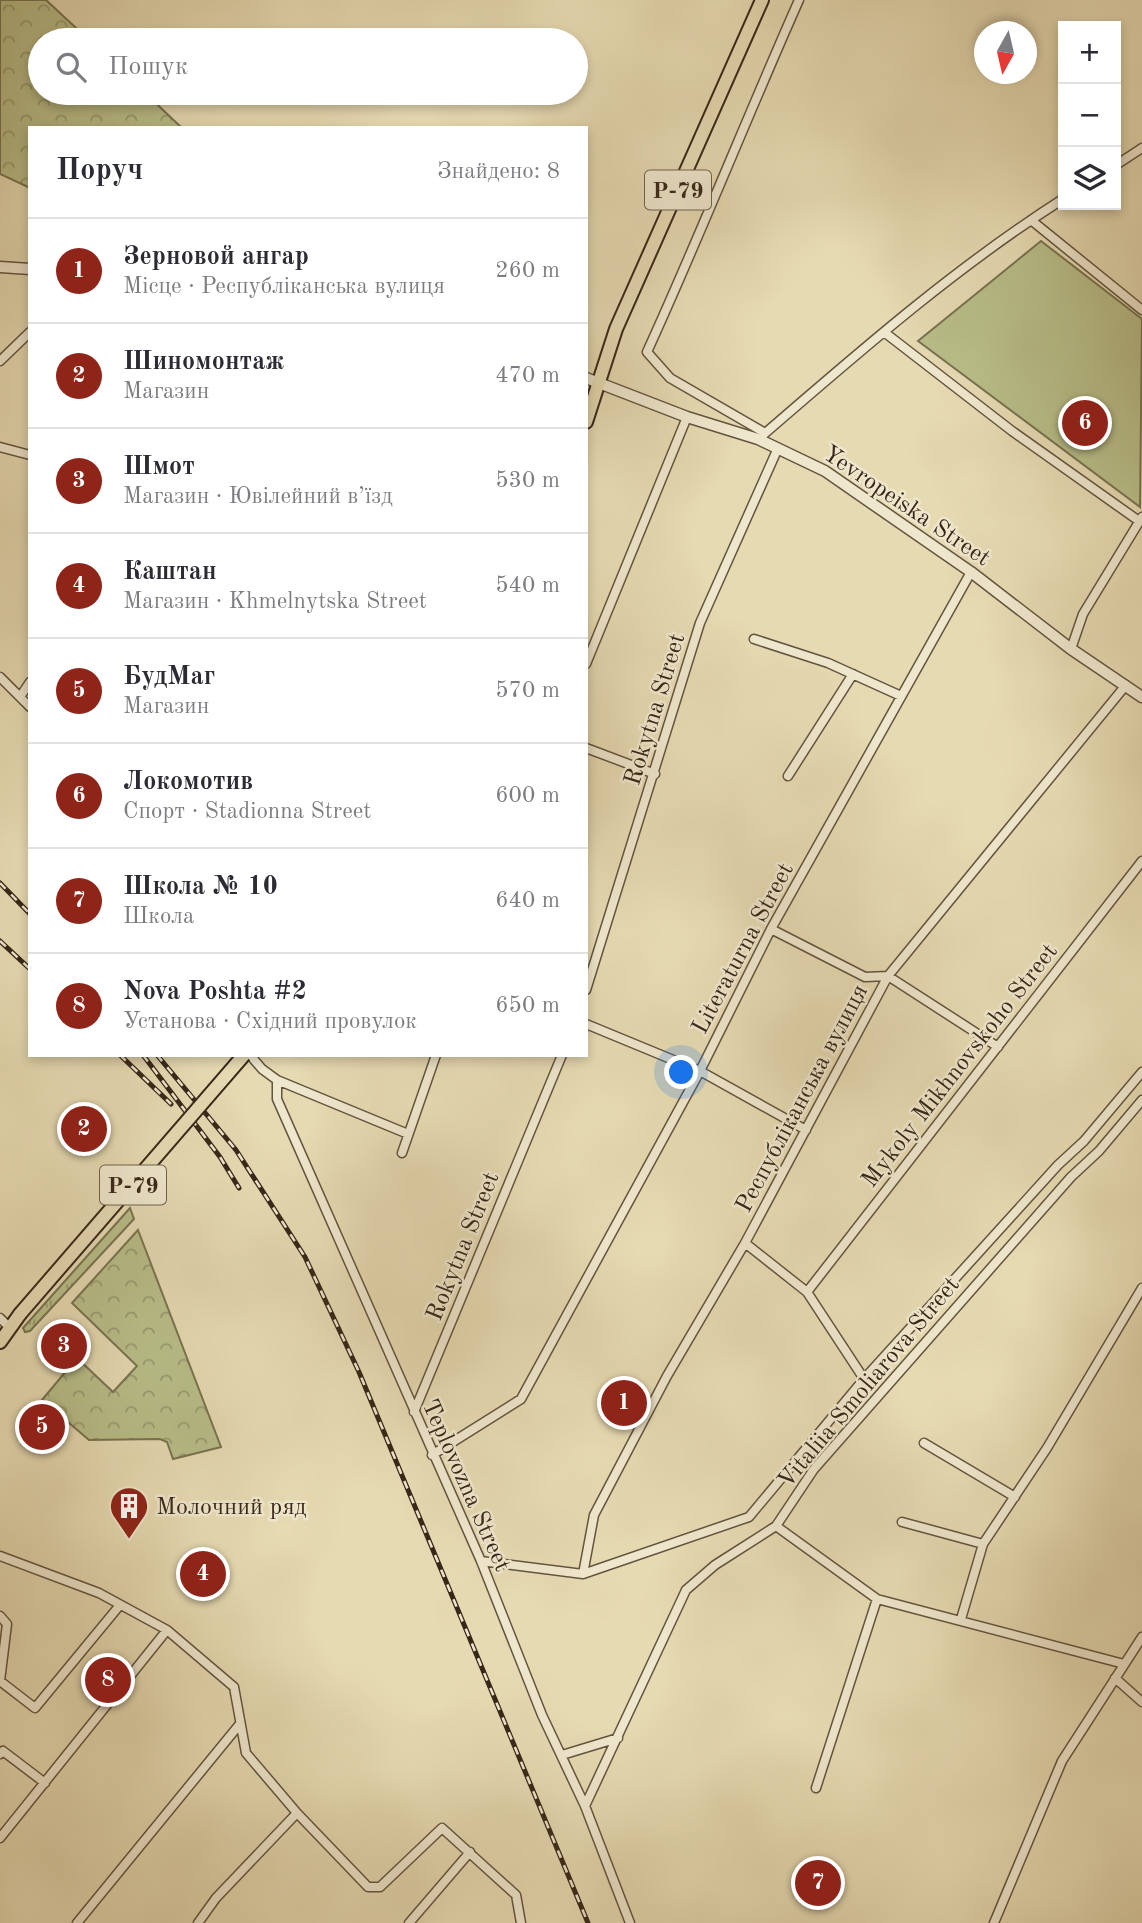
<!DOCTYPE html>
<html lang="uk">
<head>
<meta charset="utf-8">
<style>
	body { margin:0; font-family:"Old Standard TT",serif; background:#f2f2f3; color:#2b2b33 }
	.controls { position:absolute; right:21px; top:21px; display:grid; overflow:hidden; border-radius:0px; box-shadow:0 4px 10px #0003 }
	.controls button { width:63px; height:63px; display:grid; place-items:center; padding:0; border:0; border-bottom:2px solid #e1e1e2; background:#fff; color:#2b2b33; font:35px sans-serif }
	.compass { position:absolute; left:974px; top:21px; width:63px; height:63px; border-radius:50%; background:#fff; box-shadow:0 4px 10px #0003; rotate:188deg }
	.you { position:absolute; left:682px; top:1073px; width:24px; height:24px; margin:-18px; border:5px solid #fff; border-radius:50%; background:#1a73e8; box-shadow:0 0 0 10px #1a73e833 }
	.badge { display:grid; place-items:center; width:46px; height:46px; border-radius:50%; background:#8f2418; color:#fff; font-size:23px; font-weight:700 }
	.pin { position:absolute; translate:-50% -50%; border:4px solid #fff; box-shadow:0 2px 7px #0006 }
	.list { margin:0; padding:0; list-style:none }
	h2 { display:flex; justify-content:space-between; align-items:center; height:91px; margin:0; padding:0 28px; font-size:30px }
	h2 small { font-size:23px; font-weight:400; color:#7c7c81 }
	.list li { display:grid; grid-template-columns:46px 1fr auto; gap:21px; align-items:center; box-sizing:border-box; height:105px; padding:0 28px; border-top:2px solid #e1e1e2 }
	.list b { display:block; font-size:26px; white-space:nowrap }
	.list p { margin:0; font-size:23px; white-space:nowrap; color:#7c7c81 }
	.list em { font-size:23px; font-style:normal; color:#7c7c81 }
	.icon { flex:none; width:38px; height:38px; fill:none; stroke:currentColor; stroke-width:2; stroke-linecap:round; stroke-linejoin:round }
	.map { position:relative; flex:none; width:1142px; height:1923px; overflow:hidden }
	.search { position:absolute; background:#fff; box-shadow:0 4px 10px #0003; left:28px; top:28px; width:560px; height:77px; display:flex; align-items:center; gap:18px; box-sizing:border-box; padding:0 24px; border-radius:38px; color:#7c7c81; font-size:26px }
	.panel { position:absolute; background:#fff; box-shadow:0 4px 10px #0003; left:28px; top:126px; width:560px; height:931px; border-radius:0px }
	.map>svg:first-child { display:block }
	.grass { fill:url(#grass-tufts); stroke:#787251; stroke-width:2 }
	.forest { fill:url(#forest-crowns); stroke:#787251; stroke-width:2 }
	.park { fill:#b8be89; stroke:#787251; stroke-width:2 }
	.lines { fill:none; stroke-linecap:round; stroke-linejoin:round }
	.minor-casing { stroke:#63543f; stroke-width:11 }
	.tertiary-casing { stroke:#63543f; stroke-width:13 }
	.primary-casing { stroke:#372719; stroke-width:16 }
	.minor { stroke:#efe7cd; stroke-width:8 }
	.tertiary { stroke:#efe7cd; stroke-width:10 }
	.primary { stroke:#e6dab2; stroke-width:12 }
	.rail-casing { stroke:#372719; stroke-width:5 }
	.rail { stroke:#efe7cd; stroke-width:2.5; stroke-dasharray:8; stroke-linecap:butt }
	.primary-bridge-casing { stroke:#372719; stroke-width:16; stroke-linecap:butt }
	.primary-bridge { stroke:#e6dab2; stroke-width:12 }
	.labels { text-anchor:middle; stroke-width:5; stroke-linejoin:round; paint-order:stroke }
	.shield { fill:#efe7cd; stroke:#6e614f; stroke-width:2 }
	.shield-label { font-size:23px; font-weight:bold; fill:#372719 }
	.street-label { font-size:24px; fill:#372719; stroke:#efe7cd }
	.poi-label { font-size:24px; fill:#372719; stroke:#efe7cd; text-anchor:start }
</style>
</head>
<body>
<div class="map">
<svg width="1142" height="1923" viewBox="0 0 1142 1923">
	<defs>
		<pattern id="grass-tufts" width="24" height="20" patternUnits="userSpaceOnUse" patternTransform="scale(1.75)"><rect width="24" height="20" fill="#b8be89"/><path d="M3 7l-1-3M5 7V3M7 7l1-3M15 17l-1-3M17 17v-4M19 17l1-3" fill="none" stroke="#969a6f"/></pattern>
		<pattern id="forest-crowns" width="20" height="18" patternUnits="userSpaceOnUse" patternTransform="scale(1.75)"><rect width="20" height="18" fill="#b8be89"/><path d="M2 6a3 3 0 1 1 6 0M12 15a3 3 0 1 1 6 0" fill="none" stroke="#969a6f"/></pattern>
	</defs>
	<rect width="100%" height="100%" fill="#e6dab2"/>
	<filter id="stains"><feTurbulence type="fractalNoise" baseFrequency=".00286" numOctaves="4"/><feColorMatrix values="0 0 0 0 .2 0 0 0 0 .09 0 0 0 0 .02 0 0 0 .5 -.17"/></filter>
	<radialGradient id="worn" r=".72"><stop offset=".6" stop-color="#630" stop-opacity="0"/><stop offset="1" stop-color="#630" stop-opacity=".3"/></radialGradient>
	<path class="grass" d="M130 1208 134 1219 30 1331 25 1332 23 1328Z"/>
	<path class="forest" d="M0 0H46L89 40H40V93H145L182 128H30V188L0 174Z
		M138 1230 221 1447 173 1459 167 1442 160 1439 89 1440 42 1400 77 1358 113 1392 137 1366 72 1303Z"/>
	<path class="park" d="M1041 241 1142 319 1140 507 918 341Z"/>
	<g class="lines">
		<g class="minor-casing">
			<path id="minor" d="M1116 165 1142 148
				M1031 220 1142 310
				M884 332 1012 431 1139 521
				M0 361 30 332
				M765 433 670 378 647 352C700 236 747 117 799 0
				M763 435C859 352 956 267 1063 199
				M0 447 30 455
				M754 639 828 663 901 696
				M1071 649 1083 614 1142 517
				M586 664 687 417
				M0 677 30 707
				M20 697 30 682
				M586 748 655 774
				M788 776 853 674
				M771 929 865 977 888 976 998 1047
				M586 990 700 623 778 448
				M586 1024 700 1071 806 1130
				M250 1055 262 1069 277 1080V1099L481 1561 542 1715 585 1806 630 1923
				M277 1080 408 1134
				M402 1153 436 1055
				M745 1243 807 1292 864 1379
				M807 1292 1142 861
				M0 1318 10 1328
				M414 1412 562 1055
				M924 1443 1015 1497
				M432 1455 521 1399 700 1071 771 929 971 572
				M902 1522 983 1544
				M776 1526 877 1599 1124 1664
				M0 1556 99 1593 167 1630 234 1687 246 1753 297 1813 368 1887H380L442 1828 516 1895 521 1923
				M481 1561 583 1574 749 1517 864 1379 1058 1165 1084 1141 1142 1072
				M583 1574 594 1515 667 1376 745 1243 888 976 1126 685
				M0 1616 7 1624 0 1681 35 1708 120 1605
				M961 1619 983 1544 1047 1448 1142 1288
				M1115 1678 1142 1702
				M0 1754 3 1751 45 1783
				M562 1755 618 1738
				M816 1788 877 1599
				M585 1806 686 1590 715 1565 776 1526 814 1469 1071 1177 1099 1151 1142 1100
				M0 1838 167 1630
				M77 1923 239 1725
				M198 1923 216 1898 297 1813
				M409 1923 470 1852
				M994 1923 1062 1761 1142 1637"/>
		</g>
		<g class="tertiary-casing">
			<path id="tertiary" d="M0 267 30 269
				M586 378 687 417 758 439 825 471 971 572 1071 649 1142 697"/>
		</g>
		<g class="primary-casing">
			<path id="primary" d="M586 422 616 329 762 0
				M0 1342 20 1314"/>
		</g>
		<use href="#minor" class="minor"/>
		<use href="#tertiary" class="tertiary"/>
		<use href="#primary" class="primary"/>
		<g class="rail-casing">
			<path id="rail" d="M0 883 30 914
				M0 941 30 969
				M120 1055 171 1104
				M143 1055 220 1157 239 1188
				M157 1055 236 1150 305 1257 359 1372 588 1923"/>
		</g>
		<use href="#rail" class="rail"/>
		<g class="primary-bridge-casing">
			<path id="primary-bridge" d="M20 1314 244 1055"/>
		</g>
		<use href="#primary-bridge" class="primary-bridge"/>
	</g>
	<defs>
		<g id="building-pin" transform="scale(2.0125)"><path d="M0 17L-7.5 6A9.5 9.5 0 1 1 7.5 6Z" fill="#8f2418" stroke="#efe7cd"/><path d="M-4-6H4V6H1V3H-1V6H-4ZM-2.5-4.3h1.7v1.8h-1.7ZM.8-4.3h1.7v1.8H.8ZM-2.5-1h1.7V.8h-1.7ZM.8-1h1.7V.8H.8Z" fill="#fff"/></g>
	</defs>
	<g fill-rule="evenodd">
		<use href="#building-pin" x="129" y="1506"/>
	</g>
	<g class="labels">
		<g class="shield">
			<rect x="645" y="170.5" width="66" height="39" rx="5"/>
			<rect x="100" y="1165.5" width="66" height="39" rx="5"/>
		</g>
		<g class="shield-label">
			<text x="678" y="198">Р-79</text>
			<text x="133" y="1193">Р-79</text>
		</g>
		<g class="street-label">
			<text transform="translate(907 505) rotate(34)" y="8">Yevropeiska Street</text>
			<text transform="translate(654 709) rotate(-73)" y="8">Rokytna Street</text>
			<text transform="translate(742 948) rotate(-62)" y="8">Literaturna Street</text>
			<text transform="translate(959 1065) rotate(-52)" y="8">Mykoly Mikhnovskoho Street</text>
			<text transform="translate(801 1098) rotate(-62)" y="8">Республіканська вулиця</text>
			<text transform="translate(462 1246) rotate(-68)" y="8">Rokytna Street</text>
			<text transform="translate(868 1382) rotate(-50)" y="8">Vitaliia Smoliarova Street</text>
			<text transform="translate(467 1485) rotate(66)" y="8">Teplovozna Street</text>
		</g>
		<g class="poi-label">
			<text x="156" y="1514">Молочний ряд</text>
		</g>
	</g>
	<rect width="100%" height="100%" filter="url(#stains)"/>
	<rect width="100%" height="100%" fill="url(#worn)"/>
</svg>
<div class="controls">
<button>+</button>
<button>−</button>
<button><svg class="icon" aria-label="layers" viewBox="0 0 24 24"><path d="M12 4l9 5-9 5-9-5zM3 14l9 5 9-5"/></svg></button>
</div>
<svg class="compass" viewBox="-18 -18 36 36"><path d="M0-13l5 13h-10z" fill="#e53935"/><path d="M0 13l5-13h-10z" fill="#7c7c81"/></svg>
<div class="you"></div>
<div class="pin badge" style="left:624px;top:1403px">1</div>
<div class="pin badge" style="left:84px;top:1129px">2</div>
<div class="pin badge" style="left:64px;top:1346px">3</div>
<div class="pin badge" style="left:203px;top:1574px">4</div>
<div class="pin badge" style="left:42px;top:1427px">5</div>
<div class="pin badge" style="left:1085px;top:423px">6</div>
<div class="pin badge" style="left:818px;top:1883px">7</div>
<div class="pin badge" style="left:108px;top:1680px">8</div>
<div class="search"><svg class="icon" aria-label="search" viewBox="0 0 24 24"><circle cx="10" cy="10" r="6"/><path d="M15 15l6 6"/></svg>Пошук</div>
<section class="panel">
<h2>Поруч<small>Знайдено: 8</small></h2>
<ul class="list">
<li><span class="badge">1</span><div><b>Зерновой ангар</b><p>Місце · Республіканська вулиця</p></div><em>260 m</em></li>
<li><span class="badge">2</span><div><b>Шиномонтаж</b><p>Магазин</p></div><em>470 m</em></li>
<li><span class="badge">3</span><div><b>Шмот</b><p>Магазин · Ювілейний в’їзд</p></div><em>530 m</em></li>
<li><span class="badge">4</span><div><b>Каштан</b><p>Магазин · Khmelnytska Street</p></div><em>540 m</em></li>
<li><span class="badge">5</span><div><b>БудМаг</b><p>Магазин</p></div><em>570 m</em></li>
<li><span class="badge">6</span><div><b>Локомотив</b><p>Спорт · Stadionna Street</p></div><em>600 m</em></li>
<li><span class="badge">7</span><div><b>Школа № 10</b><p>Школа</p></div><em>640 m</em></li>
<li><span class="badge">8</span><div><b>Nova Poshta #2</b><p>Установа · Східний провулок</p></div><em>650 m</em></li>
</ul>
</section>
</div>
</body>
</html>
